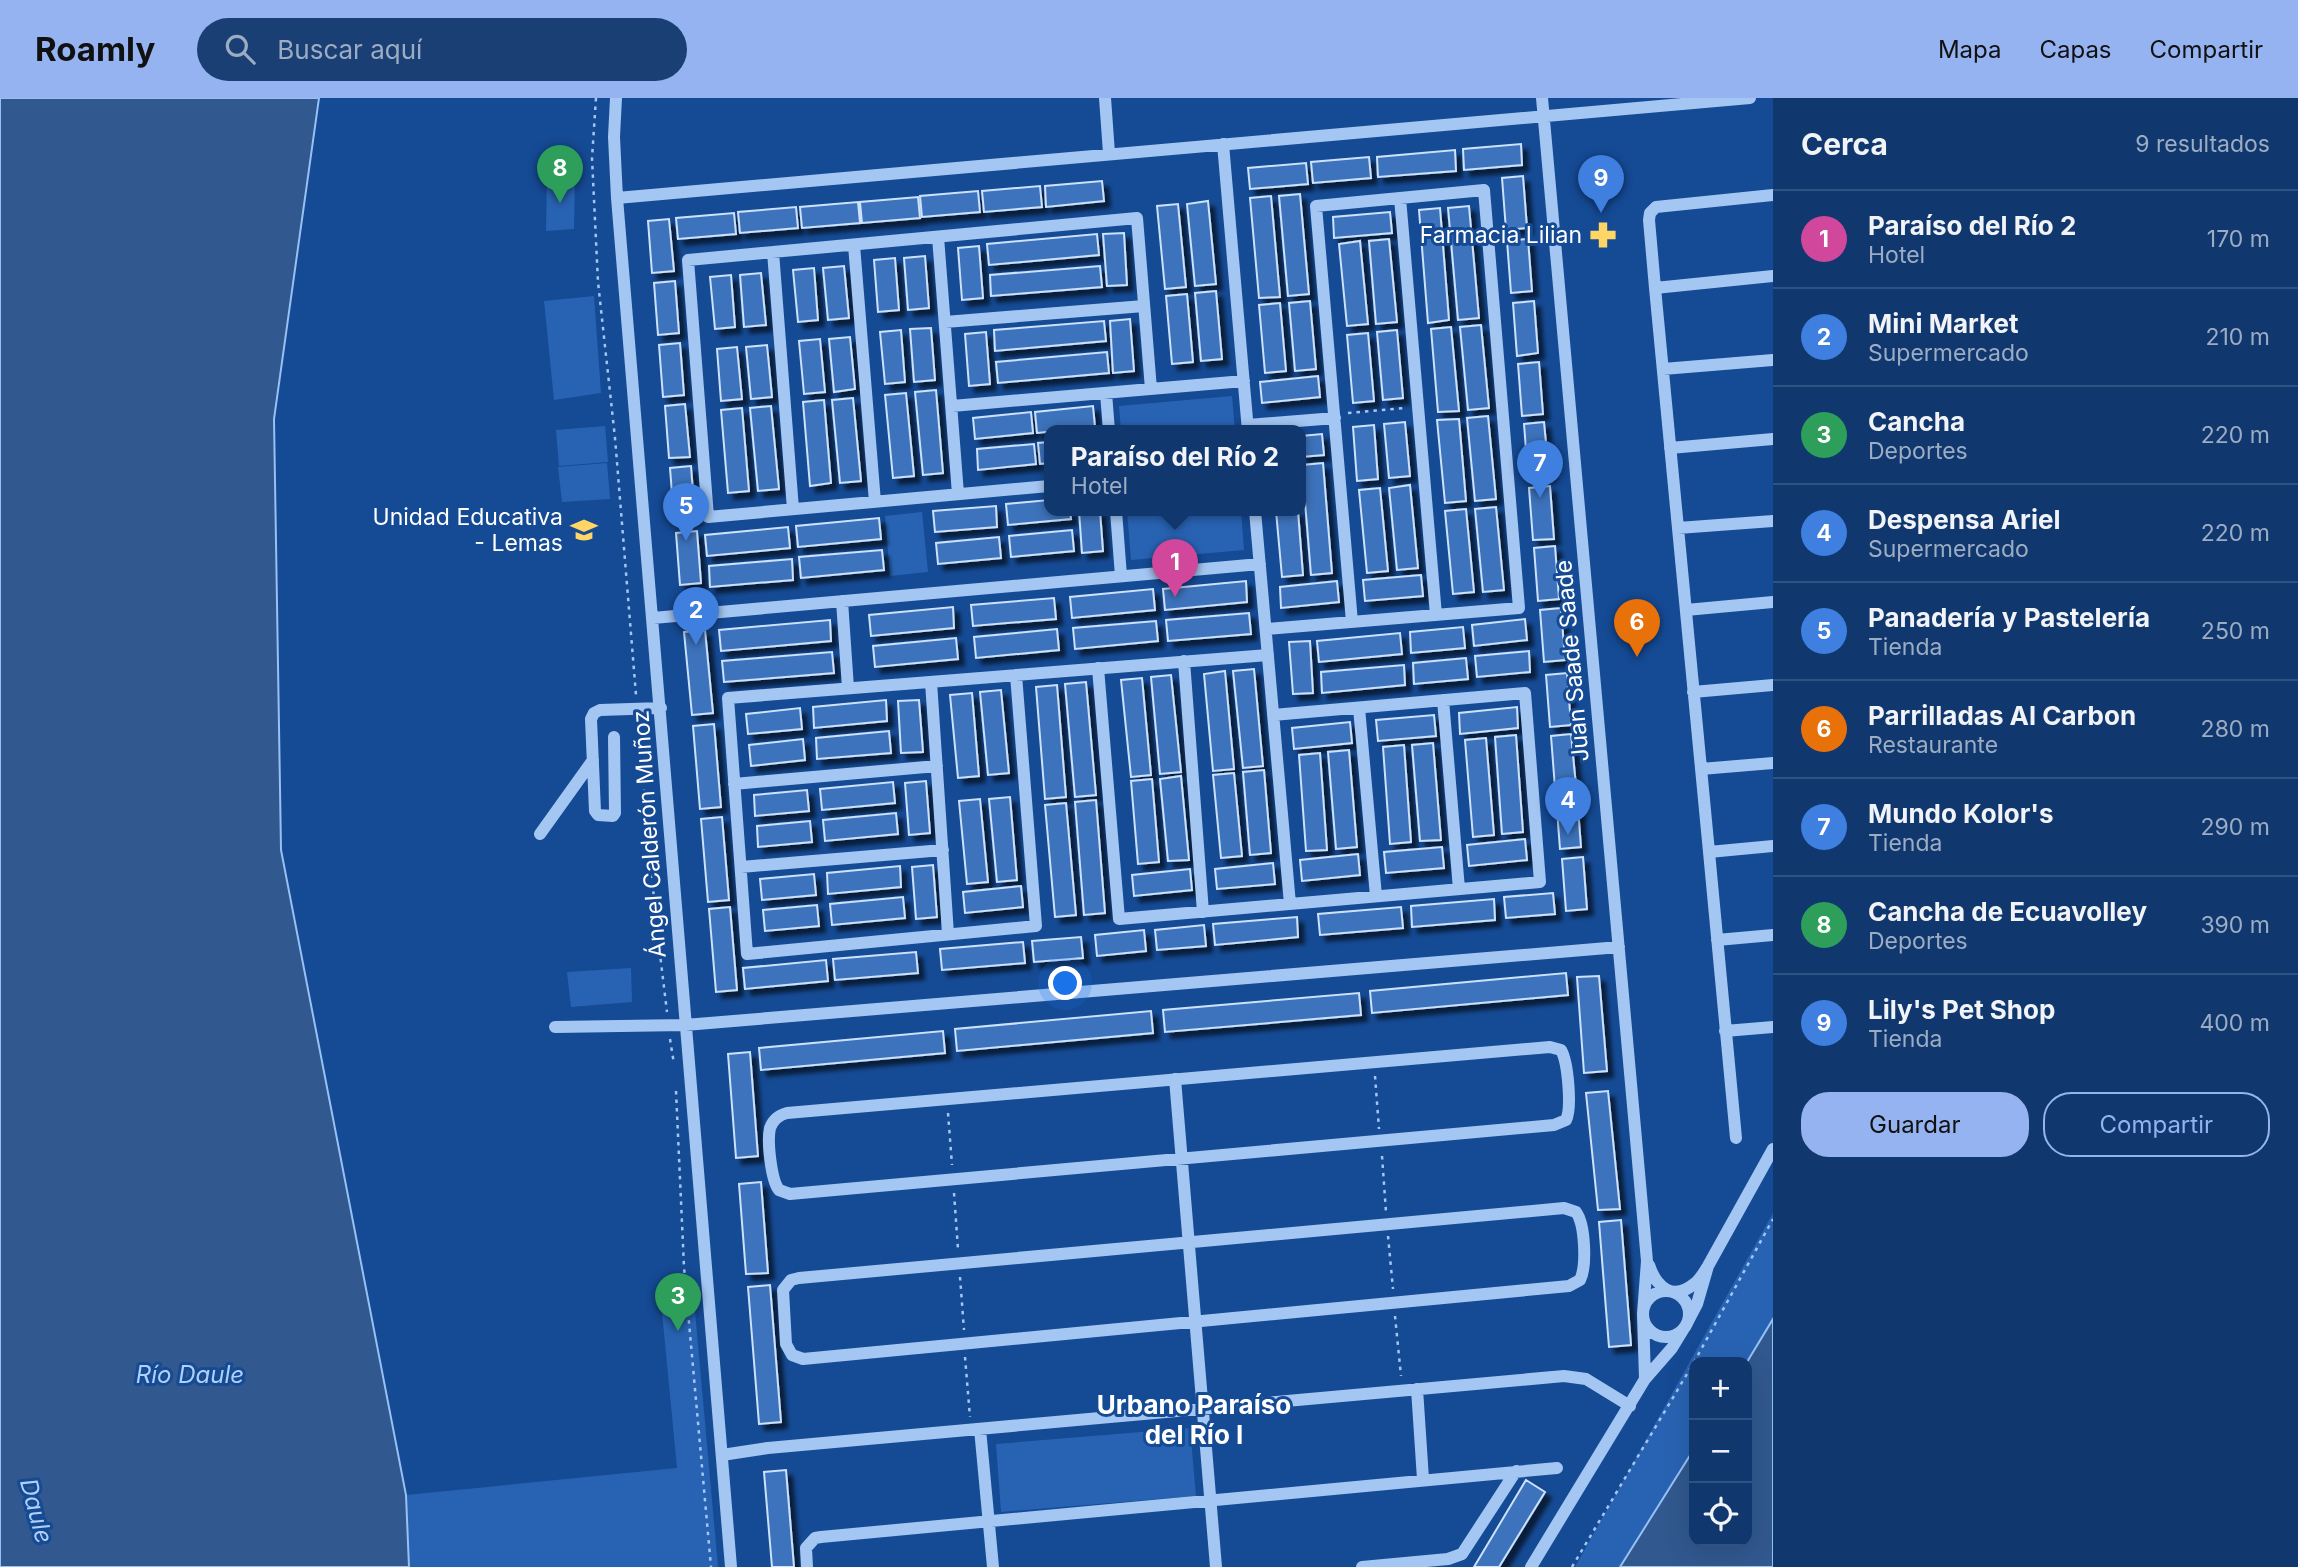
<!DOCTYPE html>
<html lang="es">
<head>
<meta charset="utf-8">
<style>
	body { margin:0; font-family:Inter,sans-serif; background:#193f74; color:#f1f3f6 }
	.controls { position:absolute; right:21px; bottom:21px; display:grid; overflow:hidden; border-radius:14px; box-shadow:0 7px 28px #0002 }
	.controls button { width:63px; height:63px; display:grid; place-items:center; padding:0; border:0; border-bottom:2px solid #305282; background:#10386f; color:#f1f3f6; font:35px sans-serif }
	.you { position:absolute; left:1066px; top:886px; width:24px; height:24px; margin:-18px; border:5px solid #fff; border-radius:50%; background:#1a73e8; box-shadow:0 0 0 10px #1a73e833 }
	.badge { display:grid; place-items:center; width:46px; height:46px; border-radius:50%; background:#95b2f1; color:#fff; font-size:23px; font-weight:700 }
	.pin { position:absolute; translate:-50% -58px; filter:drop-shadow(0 2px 4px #0008) }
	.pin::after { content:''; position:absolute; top:37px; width:24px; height:21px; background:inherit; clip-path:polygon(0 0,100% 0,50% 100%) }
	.popup { position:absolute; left:1044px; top:327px; width:262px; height:91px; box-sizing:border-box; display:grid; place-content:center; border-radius:14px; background:#10386f; filter:drop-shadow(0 2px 5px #0005); font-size:23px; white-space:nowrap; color:#9cacc3 }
	.popup b { font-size:26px; color:#f1f3f6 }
	.popup::after { content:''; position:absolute; left:50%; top:100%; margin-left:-14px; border:14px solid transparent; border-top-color:#10386f }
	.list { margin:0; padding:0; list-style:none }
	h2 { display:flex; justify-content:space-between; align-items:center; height:91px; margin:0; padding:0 28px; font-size:30px }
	h2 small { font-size:23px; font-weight:400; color:#9cacc3 }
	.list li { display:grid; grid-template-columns:46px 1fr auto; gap:21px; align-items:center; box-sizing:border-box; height:98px; padding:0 28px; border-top:2px solid #305282 }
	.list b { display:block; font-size:26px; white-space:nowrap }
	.list p { margin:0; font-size:23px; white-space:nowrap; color:#9cacc3 }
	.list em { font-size:23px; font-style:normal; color:#9cacc3 }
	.actions { display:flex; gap:14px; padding:21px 28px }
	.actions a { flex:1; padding:16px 0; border:2px solid #95b2f1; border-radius:28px; text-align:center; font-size:24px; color:#95b2f1 }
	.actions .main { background:#95b2f1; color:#111 }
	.icon { flex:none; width:38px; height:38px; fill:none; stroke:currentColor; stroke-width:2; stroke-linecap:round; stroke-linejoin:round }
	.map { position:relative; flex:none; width:1773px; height:1469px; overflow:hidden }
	header { display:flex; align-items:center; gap:42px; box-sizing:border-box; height:98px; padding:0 35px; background:#95b2f1; color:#111 }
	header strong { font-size:33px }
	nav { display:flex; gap:38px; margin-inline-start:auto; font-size:24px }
	.search { width:490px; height:63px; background:#193f74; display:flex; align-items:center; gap:18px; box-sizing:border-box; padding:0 24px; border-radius:38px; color:#9cacc3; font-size:26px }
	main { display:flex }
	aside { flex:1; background:#10386f }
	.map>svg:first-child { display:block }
	.green { fill:#2863b3 }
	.water { fill:#31588f; stroke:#97c0f4; stroke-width:2 }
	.building { fill:#3d73bc; stroke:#cce1fc; stroke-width:2; filter:url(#shadow) }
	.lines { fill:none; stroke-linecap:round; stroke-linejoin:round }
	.path { stroke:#a4c6f2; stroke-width:2.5; stroke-dasharray:3.5 5; stroke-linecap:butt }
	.minor { stroke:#a4c6f2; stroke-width:12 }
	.labels { text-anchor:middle; stroke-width:6; stroke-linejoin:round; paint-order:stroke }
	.poi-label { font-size:23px; fill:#fff; stroke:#154a94; text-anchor:end }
	.street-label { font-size:23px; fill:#fff; stroke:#154a94 }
	.water-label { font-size:24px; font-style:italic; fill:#b1d0f8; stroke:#154a94 }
	.quarter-label { font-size:26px; font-weight:bold; fill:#fff; stroke:#154a94 }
</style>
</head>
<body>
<header>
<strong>Roamly</strong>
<div class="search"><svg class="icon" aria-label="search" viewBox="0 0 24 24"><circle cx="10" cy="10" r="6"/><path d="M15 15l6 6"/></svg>Buscar aquí</div>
<nav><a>Mapa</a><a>Capas</a><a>Compartir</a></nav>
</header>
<main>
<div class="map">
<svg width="1773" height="1469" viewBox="0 0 1773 1469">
	<defs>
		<filter id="shadow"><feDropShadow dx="6" dy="6" stdDeviation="2" flood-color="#0009"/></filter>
	</defs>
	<rect width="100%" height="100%" fill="#154a94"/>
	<path class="green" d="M575 76 574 131 546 133 547 78Z
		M594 198 601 295 554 302 544 203Z
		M1232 298 1235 333H1121L1119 308Z
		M605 328 608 364 559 368 556 332Z
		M607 365 610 401 562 404 558 369Z
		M1127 413H1241L1244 452 1131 462Z
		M922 414 928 474 890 478 885 418Z
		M631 870 632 904 571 909 567 874Z
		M1773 1115V1221L1747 1264H1694V1351L1620 1469H1575Z
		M694 1202 718 1469H409L406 1397 677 1370 661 1204Z
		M1190 1330 1196 1398 1001 1414 996 1346Z"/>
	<path class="water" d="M0 0H319L274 321 281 752 406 1397 409 1469H0Z
		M1773 1221V1469H1620L1694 1351V1443H1747V1264Z"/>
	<path class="building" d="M1521 46 1522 67 1464 72 1463 51Z
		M1455 52 1456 73 1378 79 1377 59Z
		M1369 59 1371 80 1313 85 1311 64Z
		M1306 65 1308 86 1250 91 1248 70Z
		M1523 78 1527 130 1506 132 1502 80Z
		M1102 83 1104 103 1046 109 1045 88Z
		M1040 88 1042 109 984 114 982 93Z
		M978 93 980 114 922 119 920 98Z
		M1300 96 1309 196 1288 198 1279 98Z
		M1271 98 1280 199 1259 200 1250 100Z
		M918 99 920 120 862 125 860 104Z
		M1208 103 1216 186 1195 188 1187 106Z
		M858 104 860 125 802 130 800 109Z
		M1178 106 1186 189 1165 191 1157 108Z
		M1469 108 1479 220 1458 222 1448 110Z
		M796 109 798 130 740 135 738 114Z
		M1440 110 1449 222 1428 225 1419 112Z
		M1390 114 1392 135 1334 140 1333 119Z
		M734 115 736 136 678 141 676 120Z
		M669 121 674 173 652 175 648 123Z
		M1124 135 1127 187 1107 188 1103 136Z
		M1097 136 1099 157 989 167 987 146Z
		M1389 141 1397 224 1376 226 1369 143Z
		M1528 141 1532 193 1511 195 1507 143Z
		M1360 143 1368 226 1347 228 1339 146Z
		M979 148 983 200 962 202 958 150Z
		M925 158 929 210 908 212 904 160Z
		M895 160 899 212 878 214 874 162Z
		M844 168 849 220 828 222 823 170Z
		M1100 168 1102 189 991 198 990 177Z
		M814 170 818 222 798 224 793 172Z
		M761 175 766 227 744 229 740 177Z
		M731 177 735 229 715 231 710 179Z
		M675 183 679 235 658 237 654 185Z
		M1216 193 1222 261 1201 263 1195 195Z
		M1187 196 1193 264 1172 266 1166 198Z
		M1310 203 1316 271 1295 273 1289 205Z
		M1534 203 1538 255 1517 258 1513 205Z
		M1280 205 1286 273 1265 275 1259 207Z
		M1130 221 1134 273 1113 275 1110 223Z
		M1104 223 1106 243 995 253 994 232Z
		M1481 227 1489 310 1468 312 1460 229Z
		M1451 229 1459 313 1438 314 1431 231Z
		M931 230 935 282 914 284 910 231Z
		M901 232 905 284 885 286 880 234Z
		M1397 232 1403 300 1383 302 1377 234Z
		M986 234 990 286 969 288 965 236Z
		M1368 235 1374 303 1353 305 1347 237Z
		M850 239 855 291 834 294 829 241Z
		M820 241 825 294 804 296 799 243Z
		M680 245 684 297 663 299 659 247Z
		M767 247 772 299 751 301 746 249Z
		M737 249 742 301 721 303 717 251Z
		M1107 254 1109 275 998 285 996 264Z
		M1539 264 1543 316 1522 318 1518 266Z
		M1318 278 1320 299 1262 305 1260 284Z
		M936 292 943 375 923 377 915 294Z
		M906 295 914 378 893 380 885 297Z
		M853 300 861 383 840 385 832 302Z
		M824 302 831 385 810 388 803 304Z
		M685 306 690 359 669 360 665 308Z
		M771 308 779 391 758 393 750 310Z
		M1093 308 1095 329 1037 335 1035 314Z
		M742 310 749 393 728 395 721 312Z
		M1031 314 1033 335 975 341 973 320Z
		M1488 318 1496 401 1475 403 1467 320Z
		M1459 321 1466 403 1445 405 1437 322Z
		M1405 324 1410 378 1389 380 1384 326Z
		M1544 324 1549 377 1528 378 1524 326Z
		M1374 327 1378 381 1357 383 1353 329Z
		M1322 336 1324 357 1301 359V338Z
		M1049 344V365L1040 366 1038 345Z
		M1034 346 1036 366 978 372 977 351Z
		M1323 365 1332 475 1311 477 1302 367Z
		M691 368 695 420 674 422 670 370Z
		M1410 387 1418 470 1397 472 1389 390Z
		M1550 388 1554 441 1533 442 1529 390Z
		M1380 390 1388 473 1367 475 1359 392Z
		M1049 402V413H1070L1071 421 1008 427 1006 406Z
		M996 408 997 429 935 434 933 413Z
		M1496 409 1504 492 1483 494 1475 411Z
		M1466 411 1474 494 1453 496 1445 413Z
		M1079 413H1100L1103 453 1082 455Z
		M1276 413H1298L1303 477 1282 479Z
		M879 420 881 441 798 449 796 428Z
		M788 429 790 450 707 458 705 437Z
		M1072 432 1074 453 1011 459 1009 438Z
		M697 433 701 485 680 487 676 435Z
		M999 439 1001 460 938 466 936 445Z
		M1555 448 1559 501 1538 503 1534 450Z
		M882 452 884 472 801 480 799 459Z
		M792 461 793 482 710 489 709 468Z
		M1421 477 1423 498 1365 503 1363 482Z
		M1246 483 1247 504 1165 512 1163 491Z
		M1337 483 1339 504 1281 510 1280 489Z
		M1153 491 1155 512 1072 520 1070 499Z
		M1054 500 1056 521 973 528 971 507Z
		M953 509 954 530 871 538 869 517Z
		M1561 510 1565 562 1544 564 1540 512Z
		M1249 515 1251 536 1168 543 1166 522Z
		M1525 521 1527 542 1474 548 1472 527Z
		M830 522 831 543 721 553 719 532Z
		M1156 523 1158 543 1075 551 1073 530Z
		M1463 529 1465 550 1411 555 1410 534Z
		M1057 531 1059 552 976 560 974 539Z
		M705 532 713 615 692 617 684 534Z
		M1400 535 1402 556 1319 564 1317 543Z
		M956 540 958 561 875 569 873 548Z
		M1310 543 1313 595 1293 596 1289 544Z
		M1529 553 1530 574 1477 579 1475 558Z
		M832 554 834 575 724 584 722 563Z
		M1466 560 1468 581 1414 586 1413 565Z
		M1404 567 1405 587 1322 595 1321 574Z
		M1254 571 1263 668 1243 670 1233 573Z
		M1225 573 1234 671 1213 673 1204 576Z
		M1567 575 1571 627 1550 629 1546 577Z
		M1171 577 1181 674 1160 676 1151 579Z
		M1142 580 1151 677 1131 679 1121 582Z
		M1086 584 1096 697 1075 699 1065 586Z
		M1057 587 1066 699 1045 701 1036 589Z
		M1001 592 1009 675 988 677 980 594Z
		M972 595 979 678 958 680 950 597Z
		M886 602 887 623 814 630 813 609Z
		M919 602 923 654 901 655 898 603Z
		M1517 609 1518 630 1460 636 1459 615Z
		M800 610 802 631 748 636 746 616Z
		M1434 617 1436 638 1378 643 1376 622Z
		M1350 624 1352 645 1294 651 1292 630Z
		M714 626 721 709 700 711 693 628Z
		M889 633 891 655 817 661 816 640Z
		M1571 636 1576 688 1555 690 1551 638Z
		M1516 637 1523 734 1502 736 1495 639Z
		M1486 640 1494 737 1473 739 1465 642Z
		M803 641 805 662 751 668 749 647Z
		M1433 645 1441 742 1420 743 1412 647Z
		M1404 647 1411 744 1390 746 1383 649Z
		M1349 652 1357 749 1336 751 1328 654Z
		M1320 655 1327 752 1306 753 1299 657Z
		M1264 672 1271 755 1250 757 1243 674Z
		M1234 675 1242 758 1221 760 1213 677Z
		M1181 678 1189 762 1168 763 1160 681Z
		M1152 681 1159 764 1138 766 1131 683Z
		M926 683 930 735 909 737 905 685Z
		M893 684 895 705 822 712 820 691Z
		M807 692 809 713 755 718 754 697Z
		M1577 697 1581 749 1560 751 1556 699Z
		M1010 699 1017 782 997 784 989 701Z
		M980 701 988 784 967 786 959 703Z
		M1096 702 1105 815 1084 817 1075 704Z
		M1066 705 1076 817 1055 819 1045 707Z
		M896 715 898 736 825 743 823 722Z
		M722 719 729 802 708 804 701 721Z
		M810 723 812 744 758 749 757 728Z
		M1525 741 1527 762 1469 768 1467 747Z
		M1442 749 1444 770 1386 775 1384 754Z
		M1358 756 1360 777 1302 783 1300 762Z
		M1583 759 1587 811 1566 813 1562 761Z
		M1273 765 1275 786 1217 791 1215 771Z
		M933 767 937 819 916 821 912 769Z
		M900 768 901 789 828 796 827 775Z
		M1190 771 1192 792 1134 798 1132 777Z
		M814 776 816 797 762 802 760 781Z
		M1021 788 1023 809 965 815 963 794Z
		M1553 795 1555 816 1506 820 1504 799Z
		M903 799 905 820 832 827 830 806Z
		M1494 801 1495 822 1412 829 1411 808Z
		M817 807 819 828 765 833 763 812Z
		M730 809 737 892 716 894 709 811Z
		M1401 809 1403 830 1320 837 1318 816Z
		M1297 819 1298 839 1215 847 1213 826Z
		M1204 827 1206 848 1157 852 1155 832Z
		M1144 832 1146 853 1097 858 1095 837Z
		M1081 839 1083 860 1034 864 1032 843Z
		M1023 844 1025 865 942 872 940 851Z
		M916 854 918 875 835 882 833 861Z
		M826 862 828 883 745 891 743 870Z
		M1566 875 1568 897 1372 915 1370 893Z
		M1599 878 1607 973 1584 975 1577 879Z
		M1359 895 1361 917 1165 934 1163 912Z
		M1151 913 1153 935 957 953 955 931Z
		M943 933 945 955 761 972 759 950Z
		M750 954 758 1058 736 1060 728 956Z
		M1608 993 1620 1111 1598 1112 1586 995Z
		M761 1084 768 1175 746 1176 739 1086Z
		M1621 1122 1631 1247 1609 1249 1599 1124Z
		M770 1187 781 1324 759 1326 748 1189Z
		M786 1372 794 1469H772L764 1374Z
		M1526 1382 1545 1394 1499 1469H1474Z"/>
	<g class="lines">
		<path class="path" d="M596 0 592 60 598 184 615 340 636 597
			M1348 315 1404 310
			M638 624 656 823 667 914
			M670 941 674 966
			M1375 978 1379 1031
			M676 993 684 1169 711 1469
			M948 1015 952 1067
			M1382 1058 1386 1114
			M954 1095 958 1151
			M1388 1138 1393 1191
			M960 1179 964 1232
			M1395 1218 1401 1278
			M965 1259 970 1319
			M1572 1469 1693 1266 1773 1121"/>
		<path class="minor" d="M616 0 614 39 617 100 731 1469
			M1105 0 1109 55
			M1542 0 1647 1163 1643 1216 1645 1281
			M1223 46 1248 333
			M617 100 1750 0
			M1400 100 1436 517
			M938 139 958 396
			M854 147 875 404
			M773 154 793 411
			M1773 178 1655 190 1709 754 1773 748
			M1655 190 1649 122 1650 115 1656 109 1773 97
			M945 224 1144 208
			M1663 271 1773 262
			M1106 295 1109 333
			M952 308 1244 283
			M1248 327 1335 320
			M1670 350 1773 341
			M1049 388 708 419 688 162 1137 120 1151 291
			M1116 413 1121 478
			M1255 413 1290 806
			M1678 430 1773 423
			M842 503 848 590
			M1686 512 1773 504
			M653 520 1260 466
			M1266 531 1519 510 1484 92 1316 108 1352 524
			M1184 563 1203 814
			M1098 570 1119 821 1540 784 1525 595 1273 617
			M1016 577 1036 828 747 856 728 600C908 585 1088 571 1268 557
			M931 584 948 836
			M1693 594 1773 587
			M1443 602 1459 791
			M1359 610 1376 798
			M614 639 615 715 613 718 598 717 595 713 591 621 594 615 600 612 661 610
			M1701 671 1773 665
			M734 686 937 668
			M540 736 593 662
			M1709 754 1736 1040
			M741 769 943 752
			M1717 842 1773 837
			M555 929 685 927 1619 849
			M1725 933 1773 929
			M1550 949 1561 952C1568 964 1572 1010 1566 1022L1554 1027 790 1096 779 1092C771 1082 767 1043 770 1030 773 1022 779 1017 787 1015Z
			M1175 981 1216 1469
			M1564 1110 1576 1114C1585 1126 1587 1168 1580 1182L1569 1188 803 1261 792 1257 786 1246 783 1192 791 1182 799 1180Z
			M1649 1167C1656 1188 1672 1204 1694 1186 1700 1182 1704 1174 1708 1168L1773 1051
			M1643 1216a23 23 0 1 1 46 0a23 23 0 1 1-46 0Z
			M1417 1291 1423 1381
			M980 1331 993 1469
			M722 1357 768 1350 1564 1278 1586 1281 1630 1308
			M807 1469 806 1450 815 1440 821 1439 1557 1370
			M1362 1469 1448 1461 1462 1456 1516 1373
			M1531 1469 1645 1281 1672 1250 1686 1227 1697 1206 1708 1168"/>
	</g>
	<defs>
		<g id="pharmacy-bare" transform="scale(2.1)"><path d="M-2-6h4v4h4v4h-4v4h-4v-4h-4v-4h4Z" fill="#ffd665" stroke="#154a94" stroke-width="2.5" paint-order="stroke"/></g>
		<g id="school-bare" transform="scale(2.1)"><path d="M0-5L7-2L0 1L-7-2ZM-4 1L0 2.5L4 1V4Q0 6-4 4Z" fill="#ffd665" stroke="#154a94" stroke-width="2.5" paint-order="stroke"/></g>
	</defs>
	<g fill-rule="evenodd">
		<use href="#pharmacy-bare" x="1603" y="137"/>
		<use href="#school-bare" x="584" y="432"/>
	</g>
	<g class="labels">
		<g class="poi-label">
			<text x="1582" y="145">Farmacia Lilian</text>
			<text x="563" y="427">Unidad Educativa<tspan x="563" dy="26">- Lemas</tspan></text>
		</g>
		<g class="street-label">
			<text transform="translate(1572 563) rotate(-95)" y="8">Juan Saade Saade</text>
			<text transform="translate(649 736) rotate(-94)" y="8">Ángel Calderón Muñoz</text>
		</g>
		<g class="water-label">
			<text x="190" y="1285">Río Daule</text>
			<text transform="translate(36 1413) rotate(75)" y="8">Daule</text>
		</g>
		<g class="quarter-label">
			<text x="1194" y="1316">Urbano Paraíso<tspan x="1194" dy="30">del Río I</tspan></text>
		</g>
	</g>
</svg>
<div class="controls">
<button>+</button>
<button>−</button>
<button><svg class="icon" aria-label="locate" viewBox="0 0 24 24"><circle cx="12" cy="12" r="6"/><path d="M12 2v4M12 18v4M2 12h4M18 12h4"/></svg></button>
</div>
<div class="you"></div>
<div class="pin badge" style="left:1175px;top:499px;background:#d1479c">1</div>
<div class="popup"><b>Paraíso del Río 2</b>Hotel</div>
<div class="pin badge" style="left:696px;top:547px;background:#3f7fe0">2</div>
<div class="pin badge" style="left:678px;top:1233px;background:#2e9e5b">3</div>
<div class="pin badge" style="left:1568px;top:737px;background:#3f7fe0">4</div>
<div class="pin badge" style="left:686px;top:443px;background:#3f7fe0">5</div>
<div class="pin badge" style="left:1637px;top:559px;background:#e8710a">6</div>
<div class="pin badge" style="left:1540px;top:400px;background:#3f7fe0">7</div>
<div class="pin badge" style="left:560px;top:105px;background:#2e9e5b">8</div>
<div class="pin badge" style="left:1601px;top:115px;background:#3f7fe0">9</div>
</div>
<aside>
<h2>Cerca<small>9 resultados</small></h2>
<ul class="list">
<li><span class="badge" style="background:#d1479c">1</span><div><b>Paraíso del Río 2</b><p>Hotel</p></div><em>170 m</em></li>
<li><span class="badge" style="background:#3f7fe0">2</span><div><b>Mini Market</b><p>Supermercado</p></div><em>210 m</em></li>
<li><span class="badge" style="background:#2e9e5b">3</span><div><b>Cancha</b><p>Deportes</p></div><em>220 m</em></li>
<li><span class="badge" style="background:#3f7fe0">4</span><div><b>Despensa Ariel</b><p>Supermercado</p></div><em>220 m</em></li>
<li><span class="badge" style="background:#3f7fe0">5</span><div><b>Panadería y Pastelería</b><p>Tienda</p></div><em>250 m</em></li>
<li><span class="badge" style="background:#e8710a">6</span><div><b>Parrilladas Al Carbon</b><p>Restaurante</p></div><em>280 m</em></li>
<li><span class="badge" style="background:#3f7fe0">7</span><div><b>Mundo Kolor's</b><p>Tienda</p></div><em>290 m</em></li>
<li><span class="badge" style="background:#2e9e5b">8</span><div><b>Cancha de Ecuavolley</b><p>Deportes</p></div><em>390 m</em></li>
<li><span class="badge" style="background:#3f7fe0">9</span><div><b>Lily's Pet Shop</b><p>Tienda</p></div><em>400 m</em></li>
</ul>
<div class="actions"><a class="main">Guardar</a><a>Compartir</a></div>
</aside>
</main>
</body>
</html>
